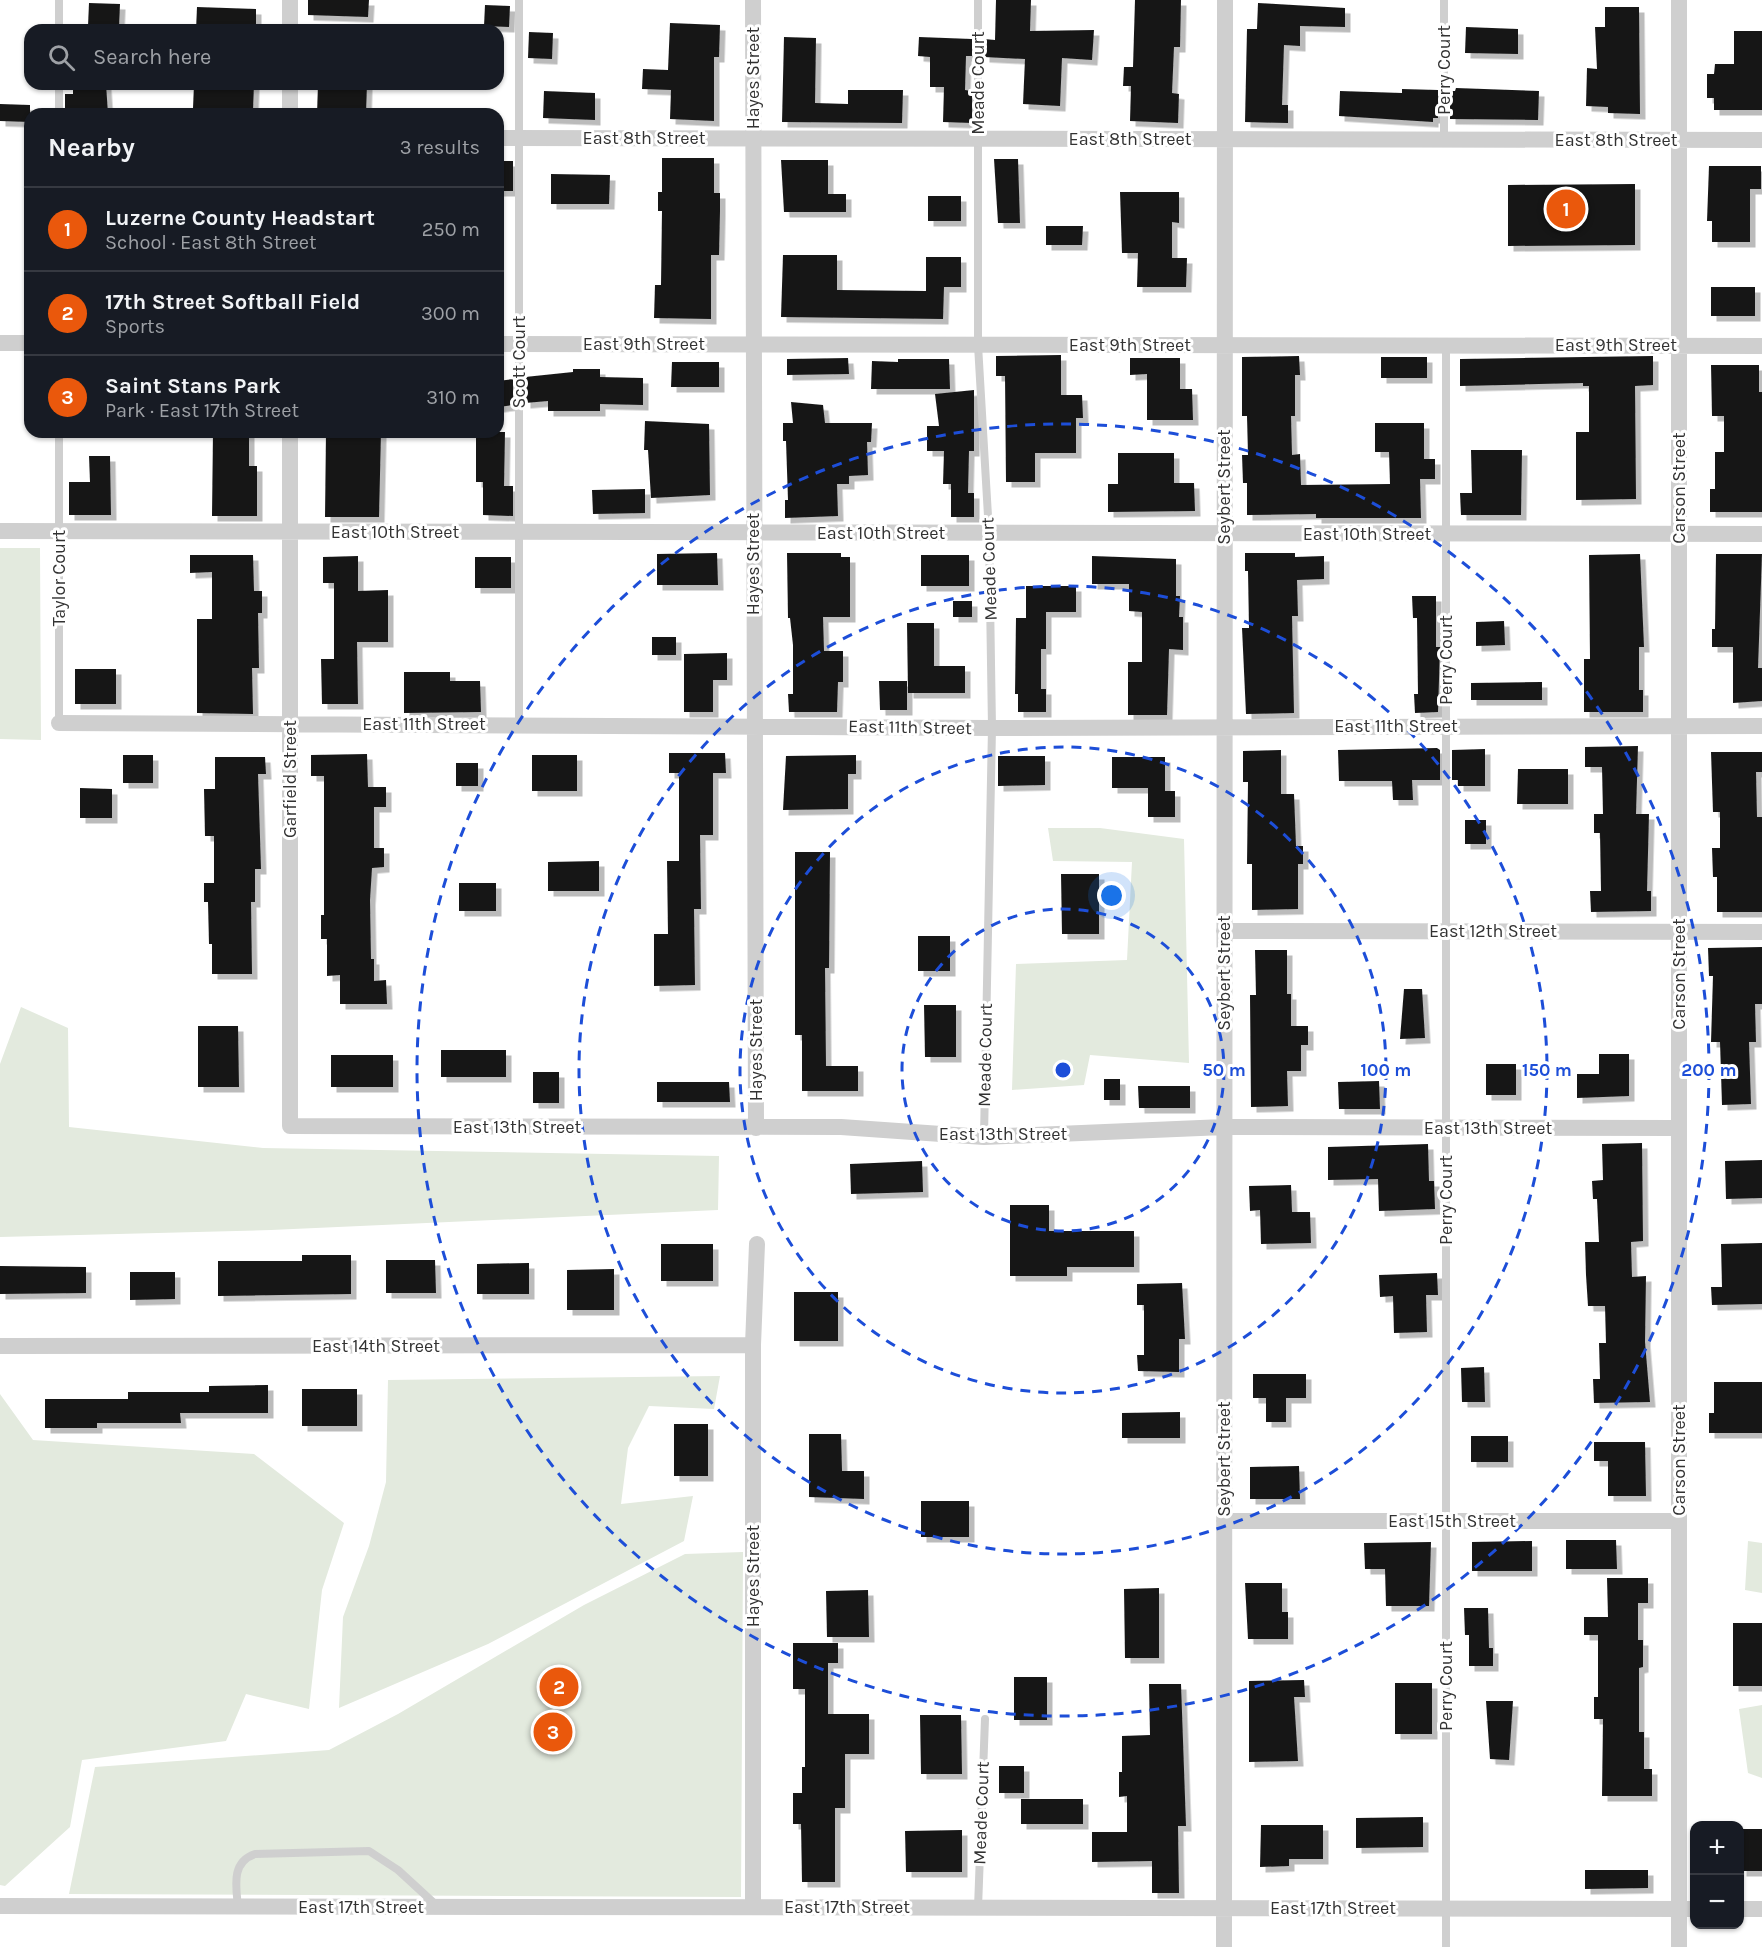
<!DOCTYPE html>
<html lang="en">
<head>
<meta charset="utf-8">
<style>
	body { margin:0; font-family:Karla,sans-serif; background:#242831; color:#f1f3f6 }
	.controls { position:absolute; right:18px; bottom:18px; display:grid; overflow:hidden; border-radius:12px; box-shadow:0 2px 4px #0004 }
	.controls button { width:54px; height:54px; display:grid; place-items:center; padding:0; border:0; border-bottom:2px solid #363941; background:#171b24; color:#f1f3f6; font:30px sans-serif }
	.you { position:absolute; left:1112px; top:896px; width:21px; height:21px; margin:-15px; border:4px solid #fff; border-radius:50%; background:#1a73e8; box-shadow:0 0 0 9px #1a73e833 }
	.badge { display:grid; place-items:center; width:39px; height:39px; border-radius:50%; background:#ea580c; color:#fff; font-size:20px; font-weight:700 }
	.pin { position:absolute; translate:-50% -50%; border:3px solid #fff; box-shadow:0 2px 6px #0006 }
	.list { margin:0; padding:0; list-style:none }
	h2 { display:flex; justify-content:space-between; align-items:center; height:78px; margin:0; padding:0 24px; font-size:26px }
	h2 small { font-size:20px; font-weight:400; color:#9ea1a6 }
	.list li { display:grid; grid-template-columns:39px 1fr auto; gap:18px; align-items:center; box-sizing:border-box; height:84px; padding:0 24px; border-top:2px solid #363941 }
	.list b { display:block; font-size:22px; white-space:nowrap }
	.list p { margin:0; font-size:20px; white-space:nowrap; color:#9ea1a6 }
	.list em { font-size:20px; font-style:normal; color:#9ea1a6 }
	.icon { flex:none; width:33px; height:33px; fill:none; stroke:currentColor; stroke-width:2; stroke-linecap:round; stroke-linejoin:round }
	.map { position:relative; flex:none; width:1762px; height:1947px; overflow:hidden }
	.search { position:absolute; background:#171b24; box-shadow:0 2px 4px #0004; left:24px; top:24px; width:480px; height:66px; display:flex; align-items:center; gap:15px; box-sizing:border-box; padding:0 21px; border-radius:18px; color:#9ea1a6; font-size:22px }
	.panel { position:absolute; background:#171b24; box-shadow:0 2px 4px #0004; left:24px; top:108px; width:480px; height:330px; border-radius:18px }
	.map>svg:first-child { display:block }
	.green { fill:#e3eade }
	.building { fill:#191919; filter:url(#shadow) }
	.lines { fill:none; stroke-linecap:round; stroke-linejoin:round }
	.lane { stroke:#cfcfcf; stroke-width:8 }
	.street { stroke:#cfcfcf; stroke-width:16 }
	.ring { fill:none; stroke:#1d4ed8; stroke-width:3; stroke-dasharray:10 8 }
	.labels { text-anchor:middle; stroke-width:6; stroke-linejoin:round; paint-order:stroke }
	.street-label { font-size:18px; fill:#323232; stroke:#fff }
	.centre { fill:#1d4ed8; stroke:#fff; stroke-width:3 }
	.ring-label { font-size:18px; text-anchor:middle; font-weight:bold; fill:#1d4ed8; stroke:#fff; stroke-width:6; stroke-linejoin:round; paint-order:stroke }
</style>
</head>
<body>
<div class="map">
<svg width="1762" height="1947" viewBox="0 0 1762 1947">
	<defs>
		<filter id="shadow"><feDropShadow dx="5.5" dy="5.5" stdDeviation="0" flood-color="#0004"/></filter>
	</defs>
	<rect width="100%" height="100%" fill="#fff"/>
	<path class="green" d="M0 548H40L41 740 0 739Z
		M1048 828H1100L1184 839 1189 1063 1090 1055 1084 1085 1012 1090 1016 964 1127 960 1132 862 1053 861Z
		M21 1007 68 1028 69 1127 263 1148 719 1156 718 1210 271 1230 0 1237V1064Z
		M720 1376 714 1409 649 1406 628 1448 621 1504 693 1496 684 1541 488 1644 339 1708 343 1617 369 1546 386 1482 388 1380Z
		M0 1394 33 1440 254 1454 344 1523 322 1590 309 1709 246 1694 226 1741 82 1760 70 1827 5 1886 0 1885Z
		M1748 1541 1762 1543V1593L1745 1590Z
		M743 1552 741 1897 69 1894 95 1767 329 1750 398 1714 584 1605 685 1554Z
		M1762 1705V1778L1748 1773 1739 1709Z"/>
	<path class="building" d="M308 0H369L368 17 308 15Z
		M996 0H1031L1030 31 1094 30 1092 60 1062 58 1060 106 1023 104 1025 59 984 57V39L995 40Z
		M1135 0H1181L1180 47H1174L1172 93 1179 94 1178 123 1130 121 1131 86H1123L1124 67H1133Z
		M89 3 120 4 119 27 88 26Z
		M1258 3 1345 8V27L1300 26V46L1284 45 1282 105H1288V123L1245 122 1247 29H1257Z
		M485 5 510 6 509 27 484 26Z
		M197 7 256 9V30H196Z
		M1605 7H1639L1640 114 1608 113V107L1586 106 1587 68 1597 69 1595 27H1605Z
		M670 23 720 25 719 57H714V121L670 119 671 90 642 89 643 69 668 70Z
		M1466 27 1518 29V54L1465 53Z
		M1734 31H1762V110H1714V98H1707V74H1714L1715 64H1734Z
		M529 32 553 33 552 59 528 58Z
		M784 37 816 38 815 103 848 104V90H903L902 123 782 122Z
		M919 37 972 39V56H966L965 90 972 91V123L943 122 944 87H930V57L918 56Z
		M73 84H106L108 114H65V94H73Z
		M194 84H254L253 110 193 108Z
		M318 84H367L366 114H317Z
		M1456 88 1539 91 1538 120 1450 119V91H1455Z
		M1402 89 1438 90V118H1433V122L1339 116 1340 91 1402 93Z
		M544 91 595 93V120L543 118Z
		M0 104 30 105V122L0 121Z
		M662 158H714V193H720V211L719 255H711V319L654 318 655 285H661L662 211H658V192H662Z
		M994 159H1018L1020 223H998Z
		M781 160H828V194H846V212H784Z
		M498 161H513V191H498Z
		M1709 166H1761V189H1750V242H1712V221H1707Z
		M551 174 610 175 609 204H551Z
		M1635 184V245L1508 246V185Z
		M1120 192H1179V223L1172 222V258H1187L1186 287H1137L1138 253H1122Z
		M928 196H961V221H928Z
		M1046 226H1083L1082 245H1046Z
		M783 255H837V290L926 291V257H961V287H944L943 319 781 317Z
		M1711 287H1755V316H1711Z
		M1061 355V395H1082L1083 418H1076V453H1035V482H1006L1005 376H996V356Z
		M1299 356 1300 375H1295V416H1291L1292 455 1300 454 1301 485 1390 484 1389 452H1375V423H1424V459H1435V479H1420L1421 518H1316V514L1247 515V483H1243L1242 455H1248L1247 416H1242V357Z
		M1653 356V385L1635 386 1636 499 1576 500V432H1589V386H1583V383L1460 386V359Z
		M1381 357H1427V378H1381Z
		M848 358 849 374 787 375V359Z
		M1130 358H1180V389H1192L1193 420H1147V374L1130 375Z
		M898 359H949L950 389H871L872 361 898 362Z
		M672 362H719V387H671Z
		M1711 365H1759V392H1762V512H1710V489H1715V452H1724V416H1712Z
		M573 369H600V377L643 378V405L600 404V411H548V401L525 403V377L573 372Z
		M513 379V405L498 407V381Z
		M974 390V451H969L968 493H974V517H951V484H943L944 451H927V426H939L935 394Z
		M791 402 823 405 825 423H872L871 442H867L868 475 849 476V484H837L838 516 785 518V500H788L786 441H783V423H793Z
		M645 421 709 424 710 495 651 498 648 450H644Z
		M213 432H249V466H257V516H212Z
		M326 432H381L379 517H325Z
		M476 432H505L504 486H513V516L483 515V482H476Z
		M1471 450H1522L1521 515H1461L1460 493H1472Z
		M1118 453H1174V483H1194L1195 511 1108 512V484H1118Z
		M89 456H110L111 515H69V482H90Z
		M645 489V513L593 514 592 490Z
		M717 553 718 585H657V554Z
		M787 553H841V557H850V617H823L824 651H843V682H838L837 712H789L788 694H793V645L790 618H788Z
		M1245 553H1295V557L1324 556V579L1297 580 1298 616H1292L1294 713 1246 714 1242 628H1249L1248 571H1245Z
		M1640 554 1644 647H1639V690H1643V712H1584V659H1590L1589 555Z
		M1716 554H1762L1758 668H1762V701L1733 703V647H1712V629H1715Z
		M190 555H253L254 591H262V613H258L259 668H252L253 714 197 713V619H212V572L190 573Z
		M921 555H969V586H921Z
		M358 556V591L388 590V642H357L358 704H322L321 659H334V583H323V557Z
		M1092 556 1176 559V596H1180L1179 617H1183V650L1169 649 1167 715H1128V662H1142V612L1129 611V584H1092Z
		M475 557H511V588H475Z
		M1026 586H1076V612H1046V649H1041V689H1046V712H1018V694H1015L1016 618H1026Z
		M1412 596H1436V647H1440L1438 712 1415 713 1414 694H1418L1417 618H1413Z
		M953 601H972V617H953Z
		M1504 621 1505 645 1476 646V622Z
		M907 623H934V666H965V693H908Z
		M652 637H676V655H652Z
		M727 653V680H713V712H684V654Z
		M75 669H116V704H75Z
		M404 672H450V681H480L481 712 404 713Z
		M879 681H907V710H880Z
		M1542 682V700H1471V683Z
		M1638 746 1636 814H1649L1647 891H1651V911L1591 912 1590 891H1601L1600 833H1594V814H1603L1602 767H1585V747Z
		M1437 748 1440 750V780H1412L1413 800H1393L1392 781H1339L1338 750Z
		M1485 749V786H1458V780H1452V750Z
		M1281 750V794H1294L1296 846H1303V864H1298V909L1252 910V864H1247L1248 782H1243V751Z
		M1711 752H1762V772H1756L1757 817H1762V912H1717V877H1713L1712 848H1720V812H1713Z
		M669 753H725L726 773H713V835H700L701 909H694L695 985 654 986V934H668L667 861H679V773H669Z
		M367 754 368 787H386V807H374V848H384V867L372 868 370 900 371 959H374V981L386 980 387 1004H340V975L327 976V939H321V915H324V776H311V755Z
		M123 755H153V783H123Z
		M532 755H577V791H532Z
		M856 755V774H848V809L783 810 786 756Z
		M998 756H1045V785L998 786Z
		M215 757H265L266 774H258L261 869H255V902H251L252 974H212V944H209L208 902H204V883H214V836H205L204 789H215Z
		M1112 757H1165V791H1175V817H1148V788H1112Z
		M456 763H478V786H456Z
		M1518 769H1568V804H1517Z
		M80 788 112 789V818H80Z
		M1465 820H1486V844H1465Z
		M795 852H830L829 968H825L826 1066H858V1091H802V1035H795Z
		M599 861V891H548V862Z
		M1061 874H1099V934H1062Z
		M459 883H496V911H459Z
		M918 936H950V971H918Z
		M1762 947V1004H1755L1756 1042H1749L1751 1104 1722 1105 1720 1042H1711L1713 976H1709L1708 948Z
		M1255 950H1287V994H1291V1026H1308V1045H1301V1071H1287L1288 1106 1251 1107 1250 995H1256Z
		M1404 989H1422L1425 1038 1400 1039Z
		M924 1005H956V1057H925Z
		M198 1026H238L239 1087H198Z
		M441 1050H506V1077H441Z
		M1599 1054H1629V1096L1577 1098V1074H1599Z
		M331 1055H393V1087H331Z
		M1486 1064H1516V1095H1486Z
		M533 1072H559V1103H533Z
		M1104 1079H1120V1100H1104Z
		M1379 1081 1380 1109H1339L1338 1082Z
		M657 1082H729L730 1102H657Z
		M1138 1086H1190V1108H1139Z
		M1642 1143 1643 1241 1631 1242 1632 1277 1646 1276 1645 1342 1650 1402 1594 1403 1593 1379H1600L1599 1343H1606L1605 1306H1588L1586 1275 1585 1242H1599L1597 1199H1593L1592 1181 1603 1180 1602 1144Z
		M1428 1144 1429 1181H1434L1435 1209 1379 1211 1378 1179 1328 1180V1147Z
		M1762 1160V1198L1726 1199 1725 1161Z
		M922 1161 923 1192 851 1194 850 1164Z
		M1291 1185 1292 1212H1310L1311 1243 1261 1244 1260 1210 1250 1211 1249 1186Z
		M1010 1205H1049V1231H1134V1267H1067V1276H1010Z
		M1762 1243V1304L1712 1305 1711 1287H1722L1721 1244Z
		M661 1244H713V1281H661Z
		M302 1255H351V1294L218 1296V1261H302Z
		M386 1260H435L436 1293H386Z
		M529 1263V1294H477V1264Z
		M0 1266 86 1267V1293L0 1294Z
		M614 1269V1310H567V1270Z
		M130 1272H175V1299L130 1300Z
		M1437 1273 1438 1295H1426L1427 1332 1394 1333 1393 1296 1380 1297 1379 1275Z
		M1182 1283 1185 1339H1179V1372L1138 1371 1137 1355H1144V1305H1137V1284Z
		M794 1292H838V1341H794Z
		M1484 1367 1485 1402H1462L1461 1368Z
		M1253 1374H1306V1398H1286V1422H1266V1398H1253Z
		M1714 1382H1762V1433H1709V1413H1714Z
		M268 1385V1413H180L181 1423H97V1428H45V1399H128V1392H209V1386Z
		M302 1389H357V1426H302Z
		M1180 1412V1438H1122V1413Z
		M674 1424H708V1476H674Z
		M809 1434H841L842 1471H864V1499L809 1497Z
		M1471 1436H1508V1462H1471Z
		M1594 1442H1645L1646 1496H1608V1461H1594Z
		M1299 1466 1300 1499H1250V1467Z
		M921 1501H969V1537H921Z
		M1566 1540H1616L1617 1569H1566Z
		M1532 1541V1571H1472V1542Z
		M1431 1542 1429 1606H1386L1385 1569H1365L1364 1543Z
		M1607 1578H1648V1603H1638V1640H1643V1667L1639 1668V1732H1644V1769H1652V1796H1602L1603 1719H1594V1697H1598V1635H1584V1617H1608Z
		M1245 1583H1282V1612H1288V1639H1248Z
		M1159 1588V1658H1125L1124 1589Z
		M868 1590 869 1637H827L826 1591Z
		M1464 1608H1488L1489 1648H1493V1666H1469V1635H1465Z
		M1733 1623H1762V1686H1733Z
		M793 1643H838V1663H828V1714H869V1754H845V1808H835V1882H802L801 1824H793V1793H802V1767H805V1689H793Z
		M1014 1677H1047V1720H1014Z
		M1304 1680 1305 1697H1294L1298 1761 1249 1762V1681Z
		M1395 1683H1432V1734H1395Z
		M1149 1684H1181L1186 1826H1178L1179 1893H1152V1861L1092 1862V1832H1127V1796L1119 1797V1772H1122V1736L1150 1735Z
		M1486 1701H1513L1509 1760 1490 1759Z
		M920 1715H961L962 1774H921Z
		M999 1766H1024V1793H999Z
		M1021 1799H1083V1824H1021Z
		M1423 1817V1847L1356 1848V1818Z
		M1261 1825H1323V1859H1289V1866L1260 1867Z
		M1741 1829H1762V1871H1741Z
		M962 1830V1872H906L905 1831Z
		M1585 1870H1648V1888L1585 1889Z"/>
	<g class="lines">
		<path class="lane" d="M978 0V345L989 533 992 728 984 1137
			M1444 0V140
			M59 30V0
			M59 114V84
			M59 723V432
			M519 724V0
			M238 1907C236 1886 231 1862 255 1854L369 1851 398 1870 435 1904
			M978 1908 985 1719
			M1446 1947V345"/>
		<path class="street" d="M753 0 756 1128
			M1679 0V1947
			M290 30V0
			M290 114V84
			M498 138 1762 140
			M0 343H30
			M498 344 1762 346
			M290 432V1126L841 1127 984 1137 1224 1127 1679 1128
			M0 531 1762 534
			M59 723 992 728 1762 726
			M1224 931 1762 932
			M0 1346 753 1345
			M1224 1521H1679
			M0 1906 1694 1909
			M753 1907V1345L757 1244
			M1740 1909H1762
			M1224 1947 1225 0"/>
	</g>
	<g class="ring">
		<circle cx="1063" cy="1070" r="161"/>
		<circle cx="1063" cy="1070" r="323"/>
		<circle cx="1063" cy="1070" r="484"/>
		<circle cx="1063" cy="1070" r="646"/>
	</g>
	<g class="labels">
		<g class="street-label">
			<text transform="translate(1444 70) rotate(-90)" y="6">Perry Court</text>
			<text transform="translate(753 78) rotate(-90)" y="6">Hayes Street</text>
			<text transform="translate(978 83) rotate(-90)" y="6">Meade Court</text>
			<text x="644" y="144">East 8th Street</text>
			<text x="1130" y="145">East 8th Street</text>
			<text x="1616" y="146">East 8th Street</text>
			<text x="644" y="350">East 9th Street</text>
			<text x="1130" y="351">East 9th Street</text>
			<text x="1616" y="351">East 9th Street</text>
			<text transform="translate(519 362) rotate(-90)" y="6">Scott Court</text>
			<text transform="translate(1224 487) rotate(-90)" y="6">Seybert Street</text>
			<text transform="translate(1679 488) rotate(-90)" y="6">Carson Street</text>
			<text x="395" y="538">East 10th Street</text>
			<text x="881" y="539">East 10th Street</text>
			<text x="1367" y="540">East 10th Street</text>
			<text transform="translate(753 564) rotate(-90)" y="6">Hayes Street</text>
			<text transform="translate(989 569) rotate(-92)" y="6">Meade Court</text>
			<text transform="translate(59 578) rotate(-90)" y="6">Taylor Court</text>
			<text transform="translate(1446 660) rotate(-90)" y="6">Perry Court</text>
			<text x="424" y="730">East 11th Street</text>
			<text x="1396" y="732">East 11th Street</text>
			<text transform="translate(910 727) rotate(1)" y="6">East 11th Street</text>
			<text transform="translate(290 779) rotate(-90)" y="6">Garfield Street</text>
			<text x="1493" y="937">East 12th Street</text>
			<text transform="translate(1224 973) rotate(-90)" y="6">Seybert Street</text>
			<text transform="translate(1679 974) rotate(-90)" y="6">Carson Street</text>
			<text transform="translate(756 1050) rotate(-90)" y="6">Hayes Street</text>
			<text transform="translate(985 1055) rotate(-89)" y="6">Meade Court</text>
			<text x="517" y="1133">East 13th Street</text>
			<text x="1488" y="1134">East 13th Street</text>
			<text x="1003" y="1140">East 13th Street</text>
			<text transform="translate(1446 1200) rotate(-90)" y="6">Perry Court</text>
			<text x="376" y="1352">East 14th Street</text>
			<text transform="translate(1224 1459) rotate(-90)" y="6">Seybert Street</text>
			<text transform="translate(1679 1460) rotate(-90)" y="6">Carson Street</text>
			<text x="1452" y="1527">East 15th Street</text>
			<text transform="translate(753 1576) rotate(-90)" y="6">Hayes Street</text>
			<text transform="translate(1446 1686) rotate(-90)" y="6">Perry Court</text>
			<text transform="translate(981 1813) rotate(-88)" y="6">Meade Court</text>
			<text x="361" y="1913">East 17th Street</text>
			<text x="847" y="1913">East 17th Street</text>
			<text x="1333" y="1914">East 17th Street</text>
		</g>
	</g>
	<circle cx="1063" cy="1070" r="9" class="centre"/>
	<g class="ring-label">
		<text x="1224" y="1076">50 m</text>
		<text x="1386" y="1076">100 m</text>
		<text x="1547" y="1076">150 m</text>
		<text x="1709" y="1076">200 m</text>
	</g>
</svg>
<div class="controls">
<button>+</button>
<button>−</button>
</div>
<div class="you"></div>
<div class="pin badge" style="left:1566px;top:209px">1</div>
<div class="pin badge" style="left:559px;top:1687px">2</div>
<div class="pin badge" style="left:553px;top:1732px">3</div>
<div class="search"><svg class="icon" aria-label="search" viewBox="0 0 24 24"><circle cx="10" cy="10" r="6"/><path d="M15 15l6 6"/></svg>Search here</div>
<section class="panel">
<h2>Nearby<small>3 results</small></h2>
<ul class="list">
<li><span class="badge">1</span><div><b>Luzerne County Headstart</b><p>School · East 8th Street</p></div><em>250 m</em></li>
<li><span class="badge">2</span><div><b>17th Street Softball Field</b><p>Sports</p></div><em>300 m</em></li>
<li><span class="badge">3</span><div><b>Saint Stans Park</b><p>Park · East 17th Street</p></div><em>310 m</em></li>
</ul>
</section>
</div>
</body>
</html>
